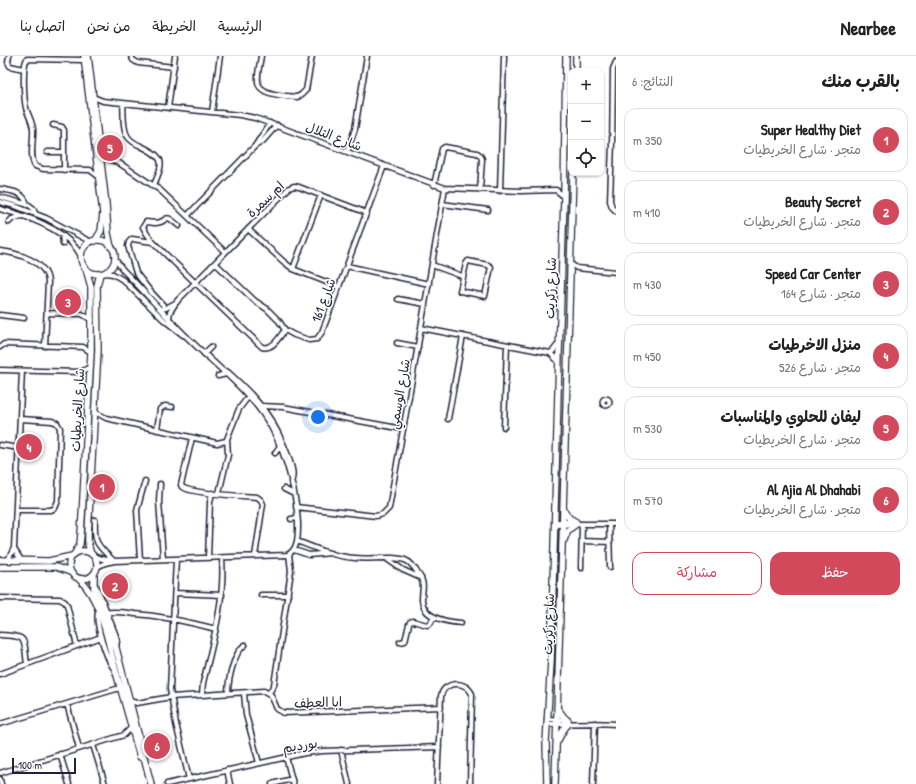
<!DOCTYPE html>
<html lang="ar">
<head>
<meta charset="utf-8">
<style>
	body { margin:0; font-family:"Patrick Hand","Playpen Sans Arabic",sans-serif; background:#f2f2f2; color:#222; direction:rtl }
	.controls { position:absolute; right:12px; top:12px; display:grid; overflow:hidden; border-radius:8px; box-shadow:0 1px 3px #0004 }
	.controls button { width:36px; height:36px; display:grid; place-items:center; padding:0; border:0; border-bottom:1px solid #e0e0e0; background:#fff; color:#222; font:20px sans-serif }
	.scale { position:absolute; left:12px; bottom:10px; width:64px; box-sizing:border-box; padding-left:4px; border:2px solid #22223b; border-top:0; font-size:11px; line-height:14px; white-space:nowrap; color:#22223b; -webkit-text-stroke:3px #fff; paint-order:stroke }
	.you { position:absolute; left:318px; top:361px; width:14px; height:14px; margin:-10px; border:3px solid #fff; border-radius:50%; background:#1a73e8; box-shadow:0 0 0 6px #1a73e833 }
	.badge { display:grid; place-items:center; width:26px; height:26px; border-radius:50%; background:#d1495b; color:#fff; font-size:13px; font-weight:700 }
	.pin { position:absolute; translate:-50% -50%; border:2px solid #fff; box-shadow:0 1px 4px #0006 }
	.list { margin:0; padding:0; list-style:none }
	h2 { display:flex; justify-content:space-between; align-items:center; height:52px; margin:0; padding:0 16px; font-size:17px }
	h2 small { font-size:13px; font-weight:400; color:#767676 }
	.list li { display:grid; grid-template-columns:26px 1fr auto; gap:12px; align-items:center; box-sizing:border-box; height:64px; margin:0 8px 8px; padding:0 8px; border:1px solid #e0e0e0; border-radius:12px }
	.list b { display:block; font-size:15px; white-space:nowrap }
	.list p { margin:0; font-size:13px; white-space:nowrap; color:#767676 }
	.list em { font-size:13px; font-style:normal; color:#767676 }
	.actions { display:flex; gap:8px; padding:12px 16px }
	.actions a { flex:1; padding:9px 0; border:1px solid #d1495b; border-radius:12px; text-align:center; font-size:14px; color:#d1495b }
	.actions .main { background:#d1495b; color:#fff }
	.icon { flex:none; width:22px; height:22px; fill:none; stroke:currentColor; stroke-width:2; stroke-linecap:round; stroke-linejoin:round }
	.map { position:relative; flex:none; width:616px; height:728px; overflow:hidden; direction:ltr }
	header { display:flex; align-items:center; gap:24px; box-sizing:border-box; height:56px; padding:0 20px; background:#fff; border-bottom:1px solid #e0e0e0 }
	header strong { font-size:19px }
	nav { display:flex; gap:22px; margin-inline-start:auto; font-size:14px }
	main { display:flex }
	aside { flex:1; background:#fff }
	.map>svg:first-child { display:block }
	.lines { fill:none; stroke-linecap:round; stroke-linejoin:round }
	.street-casing { stroke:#22223b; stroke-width:7 }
	.secondary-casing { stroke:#22223b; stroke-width:8 }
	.street { stroke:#fff; stroke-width:4 }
	.secondary { stroke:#fff; stroke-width:5.5 }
	.labels { text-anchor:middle; stroke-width:3; stroke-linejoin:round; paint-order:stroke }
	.street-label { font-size:13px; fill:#22223b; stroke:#fff }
</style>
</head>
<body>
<header>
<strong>Nearbee</strong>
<nav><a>الرئيسية</a><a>الخريطة</a><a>من نحن</a><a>اتصل بنا</a></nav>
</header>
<main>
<aside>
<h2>بالقرب منك<small>النتائج: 6</small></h2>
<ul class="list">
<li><span class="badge">1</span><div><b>Super Healthy Diet</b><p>متجر · شارع الخريطيات</p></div><em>350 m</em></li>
<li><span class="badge">2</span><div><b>Beauty Secret</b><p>متجر · شارع الخريطيات</p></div><em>410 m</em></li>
<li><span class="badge">3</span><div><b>Speed Car Center</b><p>متجر · شارع 164</p></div><em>430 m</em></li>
<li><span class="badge">4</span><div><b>منزل الاخرطيات</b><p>متجر · شارع 526</p></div><em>450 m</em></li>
<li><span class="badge">5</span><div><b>ليفان للحلوي والمناسبات</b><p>متجر · شارع الخريطيات</p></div><em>530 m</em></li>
<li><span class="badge">6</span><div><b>Al Ajia Al Dhahabi</b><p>متجر · شارع الخريطيات</p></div><em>570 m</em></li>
</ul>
<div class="actions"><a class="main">حفظ</a><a>مشاركة</a></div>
</aside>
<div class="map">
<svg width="616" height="728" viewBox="0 0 616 728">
	<rect width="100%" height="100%" fill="#fff"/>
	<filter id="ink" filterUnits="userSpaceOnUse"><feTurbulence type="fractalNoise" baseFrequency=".025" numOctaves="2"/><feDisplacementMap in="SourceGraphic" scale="8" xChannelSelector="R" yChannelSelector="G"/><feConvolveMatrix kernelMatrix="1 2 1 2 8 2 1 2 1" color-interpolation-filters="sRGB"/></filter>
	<g filter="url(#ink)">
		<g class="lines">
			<g class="street-casing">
				<path id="street" d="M9 0 8 6 10 10 24 13
					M131 0 133 4 138 7 174 11
					M261 0C260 8 257 17 258 26 259 39 286 40 297 41L301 39 306 34 312 0
					M84 4 27 3C22 9 24 44 26 52 28 59 32 65 33 73 34 84 29 100 35 110L43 113 90 114 98 120
					M616 6 613 13C613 57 612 101 610 145L612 151 616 155
					M93 41 103 45 240 59 255 62 445 132 521 135 556 134 561 138 564 142
					M123 47C124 57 122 73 128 81 131 85 136 88 141 90 165 102 164 105 154 129
					M168 52 175 0
					M212 56 220 0
					M53 69 62 71 64 74V114
					M255 90 263 85 277 69
					M47 96H64
					M347 96 355 73 367 0
					M100 100 119 107 160 134 225 196
					M434 129 442 93 445 91 477 97 480 99 482 103 480 134
					M0 133C11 135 25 136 27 149
					M500 135 504 0
					M0 141 29 149 33 152 35 157
					M0 146 15 150 46 162 91 186
					M442 148 488 154
					M0 153C27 160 68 174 81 200
					M188 159 255 90 270 67
					M9 166 12 163 22 160
					M179 170C162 155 170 166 156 167 153 167 149 166 146 166L143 171 147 178 153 186 262 291C273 294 279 281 285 274
					M248 173 284 206 293 213 339 231
					M62 179 63 188
					M153 186 132 183 129 186 128 190 136 217 150 235 163 249
					M0 195C17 197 47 205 48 226L45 290
					M468 205 488 209 491 211 485 240 460 235 466 208Z
					M215 207 255 245 267 253 279 265 285 274 294 279 309 284 317 283 322 276 384 110
					M570 208 577 212 616 216
					M432 209 462 220
					M347 210 429 228
					M293 213 321 139
					M105 217 113 218 123 224 164 264 183 279
					M398 243 425 248
					M161 253 166 252 177 246
					M47 257 82 258 92 264
					M0 259 24 262
					M169 262 170 256 177 245 289 132 294 130 299 131 367 157
					M421 272 550 297 558 305
					M397 287 418 291
					M0 291 4 288 83 291 91 296
					M550 297 553 295 559 287
					M204 298 211 291
					M0 314 81 316 90 311
					M223 316 226 315 229 317C259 344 275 364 289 402 291 410 295 418 291 426
					M218 320 226 318
					M602.5 346a3.5 3.5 0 1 1 7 0a3.5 3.5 0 1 1-7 0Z
					M262 350 283 351 403 373
					M95 356 106 362 217 387 226 385
					M448 363 463 280
					M504 371 507 289
					M157 374 160 353 165 350 172 351
					M192 382 181 429 182 431C192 438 242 440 257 441L261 444 263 448 255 500
					M0 389 19 392
					M275 397 280 390
					M160 428 159 445 163 503
					M284 433 294 438
					M219 437 228 399 227 383 239 353 248 341
					M296 451 376 460 383 458 389 452 413 318 445 132
					M16 454H51L55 452 58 445 60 372 57 367 52 365 21 363
					M291 463 297 462
					M95 464C94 488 97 489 114 505
					M555 466H575
					M609 468 610 511
					M555 469 581 468H616
					M297 485C315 492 335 501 355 502 369 504 396 499 407 505 411 507 414 511 417 516 426 528 422 531 422 544 423 563 448 566 461 567
					M582 485 610 486
					M14 493 21 504
					M294 494 309 499 331 497
					M95 501 111 505
					M208 502 210 446 212 437
					M176 503 170 633 176 668 189 723
					M387 503 403 514 421 522
					M8 504 14 492 22 315
					M140 504 137 454 145 425
					M97 511 105 507 114 505 287 499C299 494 298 477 298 467 296 432 283 386 263 358 245 332 213 307 190 284 167 262 146 237 123 214L115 203
					M581 512 582 468
					M93 527 98 533 116 580 117 585 116 592
					M175 537 222 539
					M261 539H288
					M0 542 60 543 65 546 67 549 77 590
					M98 555C95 568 106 602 114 613
					M104 557C114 555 124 556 135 558 163 560 189 566 216 573
					M0 579C29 580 23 582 27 608
					M400 586 405 585 409 568 410 566 413 565 427 569 430 568 434 561
					M0 618 101 581
					M228 637C228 625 234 595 245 589
					M244 637 246 659 259 707
					M269 637 274 629 291 515 289 498
					M202 638 203 627C213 585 225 545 222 502
					M129 645 137 647 171 641 264 635 271 639 277 653 284 657 441 651
					M67 648 79 692
					M547 663 568 664
					M0 668 123 631
					M547 668C570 668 593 666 616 668
					M93 689 105 728
					M341 694 349 728
					M60 698 69 728
					M286 701 293 728
					M227 714 230 728
					M0 717 124 679 131 672
					M0 723 1 728
					M167 728 305 697 323 695 439 691
					M272 728 292 723
					M437 728 441 640C444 625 466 624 472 638L470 728
					M593 728 595 667"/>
			</g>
			<g class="secondary-casing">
				<path id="secondary" d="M84 0 103 157 101 175 95 185
					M88 0 106 148 108 177 111 191
					M576 15V0
					M81 201a17 17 0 1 1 34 0a17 17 0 1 1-34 0Z
					M564 454 569 462 576 466
					M564 484 568 474 575 469
					M69 509a14 14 0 1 1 28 0a14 14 0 1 1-28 0Z
					M75 497 80 488 81 478 91 296V231L86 213
					M91 498 88 488V478L98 294 97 230 100 218
					M0 504 49 505 72 500
					M0 511H56L70 516
					M94 518V532L116 592 151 728
					M79 523C102 544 108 587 116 616 124 644 132 673 140 701
					M557 652 563 660 568 665
					M557 686 564 673 568 668
					M547 728 546 686 551 605 559 297 564 142 566 0
					M555 728 573 117"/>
			</g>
			<use href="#street" class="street"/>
			<use href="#secondary" class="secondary"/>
		</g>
	</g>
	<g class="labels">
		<g class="street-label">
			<text transform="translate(334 80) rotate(21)" y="5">شارع التلال</text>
			<text transform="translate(265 143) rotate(-43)" y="5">ام سمرة</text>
			<text transform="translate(550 232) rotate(-88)" y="5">شارع زكريت</text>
			<text transform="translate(323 244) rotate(-69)" y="5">شارع 161</text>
			<text transform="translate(399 338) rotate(-80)" y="5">شارع الوسمي</text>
			<text transform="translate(77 354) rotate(-87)" y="5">شارع الخريطيات</text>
			<text transform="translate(548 568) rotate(-88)" y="5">شارع زكريت</text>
			<text transform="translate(318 646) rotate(-2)" y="5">ابا العطف</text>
			<text transform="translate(300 689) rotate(-9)" y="5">بورديم</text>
		</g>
	</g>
</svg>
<div class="controls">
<button>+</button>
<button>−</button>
<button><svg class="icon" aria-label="locate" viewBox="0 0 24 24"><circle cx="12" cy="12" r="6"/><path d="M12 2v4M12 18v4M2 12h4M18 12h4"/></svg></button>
</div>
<div class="scale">100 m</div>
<div class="you"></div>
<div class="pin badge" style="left:102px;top:431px">1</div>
<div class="pin badge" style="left:115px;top:530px">2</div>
<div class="pin badge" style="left:68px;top:246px">3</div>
<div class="pin badge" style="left:29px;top:391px">4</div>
<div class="pin badge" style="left:110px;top:92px">5</div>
<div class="pin badge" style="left:157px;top:690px">6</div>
</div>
</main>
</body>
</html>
